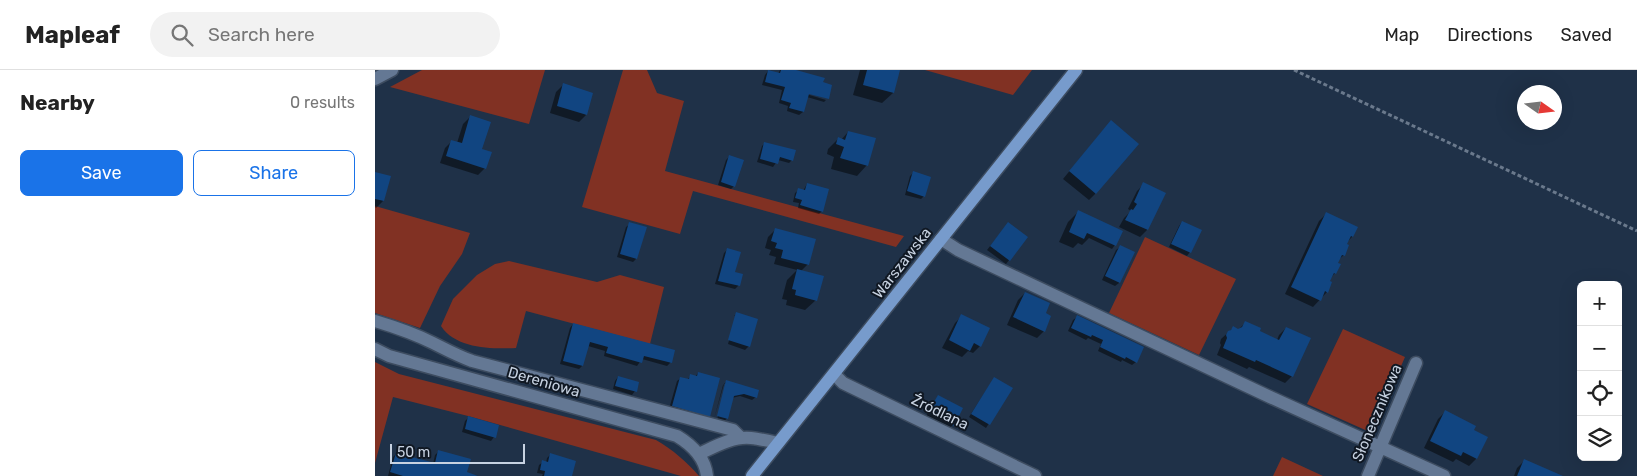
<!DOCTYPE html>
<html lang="en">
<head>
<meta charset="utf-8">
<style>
	body { margin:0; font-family:Rubik,sans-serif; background:#f2f2f2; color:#222 }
	.controls { position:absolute; right:15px; bottom:15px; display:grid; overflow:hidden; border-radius:8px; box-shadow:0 5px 20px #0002 }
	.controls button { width:45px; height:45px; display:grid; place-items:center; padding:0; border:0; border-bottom:1px solid #e0e0e0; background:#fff; color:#222; font:25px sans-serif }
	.compass { position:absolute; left:1142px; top:15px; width:45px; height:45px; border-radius:50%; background:#fff; box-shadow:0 5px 20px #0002; rotate:104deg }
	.scale { position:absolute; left:15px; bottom:12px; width:135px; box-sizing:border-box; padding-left:5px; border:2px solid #c7d2e1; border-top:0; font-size:14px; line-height:18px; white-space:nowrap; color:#c7d2e1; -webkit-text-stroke:4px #101823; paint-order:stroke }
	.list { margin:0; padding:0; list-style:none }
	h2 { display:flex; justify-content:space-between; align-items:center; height:65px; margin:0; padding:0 20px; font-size:21px }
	h2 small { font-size:16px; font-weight:400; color:#767676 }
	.actions { display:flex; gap:10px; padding:15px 20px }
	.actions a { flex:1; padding:11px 0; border:1px solid #1a73e8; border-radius:8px; text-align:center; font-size:18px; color:#1a73e8 }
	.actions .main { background:#1a73e8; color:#fff }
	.icon { flex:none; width:28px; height:28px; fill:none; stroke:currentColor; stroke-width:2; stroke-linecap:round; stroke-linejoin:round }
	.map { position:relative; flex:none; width:1262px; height:406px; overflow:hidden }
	header { display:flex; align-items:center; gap:30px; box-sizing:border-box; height:70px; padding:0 25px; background:#fff; border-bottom:1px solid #e0e0e0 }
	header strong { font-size:24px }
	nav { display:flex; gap:28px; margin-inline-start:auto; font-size:18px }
	.search { width:350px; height:45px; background:#f2f2f2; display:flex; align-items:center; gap:12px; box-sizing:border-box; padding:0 18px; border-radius:28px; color:#767676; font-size:19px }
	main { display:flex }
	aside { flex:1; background:#fff }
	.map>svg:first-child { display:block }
	.green { fill:#813123 }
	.shadow { fill:#0007 }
	.building { fill:#114581 }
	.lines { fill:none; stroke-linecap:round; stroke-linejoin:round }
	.minor-casing { stroke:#3d4c60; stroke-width:15 }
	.major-casing { stroke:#3d4c60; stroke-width:15 }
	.path { stroke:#6a798c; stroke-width:3; stroke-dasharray:4 2.5; stroke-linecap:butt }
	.minor { stroke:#647894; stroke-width:12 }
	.major { stroke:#779bcc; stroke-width:12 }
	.labels { text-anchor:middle; stroke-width:4; stroke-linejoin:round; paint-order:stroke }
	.street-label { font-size:15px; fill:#c7d2e1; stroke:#101823 }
</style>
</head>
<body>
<header>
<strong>Mapleaf</strong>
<div class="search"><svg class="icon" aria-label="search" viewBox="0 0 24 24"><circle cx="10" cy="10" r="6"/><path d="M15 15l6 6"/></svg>Search here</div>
<nav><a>Map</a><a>Directions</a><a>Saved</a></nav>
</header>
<main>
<aside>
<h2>Nearby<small>0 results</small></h2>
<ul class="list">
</ul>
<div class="actions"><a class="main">Save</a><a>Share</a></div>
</aside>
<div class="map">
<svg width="1262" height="406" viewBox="0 0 1262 406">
	<rect width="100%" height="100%" fill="#1f3148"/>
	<path class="green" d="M47 0H170L154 54 15 17Z
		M248 0H272L282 23 309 31 290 101 529 166 521 177 318 121 305 164 207 137Z
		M550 0H657L638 25Z
		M0 136 95 163 87 184 65 216 45 258 0 243Z
		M770 167 861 209 824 285 734 243Z
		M134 191 222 212 245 205 289 217 275 274 151 241 141 278C117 279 81 279 66 256L78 229 102 205 120 194Z
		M968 259 1030 287 997 363 932 334Z
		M0 292 24 304 281 370C298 380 311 391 324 406H306L93 346 18 327 0 393Z
		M907 387 948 406H898Z"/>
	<path class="shadow" d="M405 0H416L447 13 452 28 428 21V23L451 30 449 32 432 27 428 42 424 45 412 41 413 36 404 33 407 20 387 15 390 5 393 1 403 4Z
		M485 0H524L518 23 507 33 478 25Z
		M188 15 211 45 204 52 175 43 181 22Z
		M95 47 110 98 103 105 65 93 70 78 77 71 82 73 88 54Z
		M729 59 721 123 714 130 688 109Z
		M473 62 492 95 482 106 456 99 459 87 452 84 453 79 463 69 466 70Z
		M390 73 417 90 414 93 403 90 398 97 382 92 387 76Z
		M354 87 359 116 356 119 343 115 351 90Z
		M0 103 8 131 1 138 0 137Z
		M538 103 549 126 546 129 530 125 535 106Z
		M432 114 447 141 444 144 423 138 424 133 418 132 420 123 424 120 428 121Z
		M769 114 790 124 772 160 765 167 744 157 749 148 756 141 753 139 762 121Z
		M703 142 740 175 737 179 714 168 707 175 703 173 698 178 684 172 693 152Z
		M951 144 981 158 977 167 972 172 969 185 963 190 962 194 964 195 960 203 955 209 952 222 938 237 910 224 944 151Z
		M807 152 815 182 812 186 794 177 804 156Z
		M255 154 261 189 258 192 242 187 251 157Z
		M630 157 651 168 631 194 612 180Z
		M400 160 433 194 426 201 441 230 430 240 411 235 412 230 407 229 412 210 422 200 399 194 401 187 394 185 396 180 390 178 393 167Z
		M745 177 758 183 744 213 740 216 727 210 741 180Z
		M352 180 359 203 366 205 363 216 360 219 340 214 349 183Z
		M650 223 669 244V261L662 268 632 255 643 230Z
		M362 244 374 276 370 280 353 274 361 246H359Z
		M587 246 605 276 598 283 593 281 587 287 567 278 580 253Z
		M702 247 761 292 757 295 747 290 746 292 723 281 726 274 713 268 711 270 693 261 698 250Z
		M870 253 883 262 902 270 904 265 911 258 917 306 910 313 874 297 872 299 842 285 846 275 845 273 846 269 858 258 863 260Z
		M198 254 298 281 295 293 292 296 267 289 262 296 229 286 230 281 213 276 207 296 204 299 185 294 195 258Z
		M323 303 333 346 330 349 294 339 302 311 306 308 312 310 316 306 320 307Z
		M243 307 260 321 257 325 238 319 240 311Z
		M619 308 636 319 611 358 594 347Z
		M352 311 381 327 377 330 365 326 357 328 352 348 349 352 342 350 351 314H349Z
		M349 314 339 349 348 315Z
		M563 326 578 355 574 358 551 346Z
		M1070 342 1097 360 1112 367 1101 389 1094 396 1081 389 1078 392 1049 378 1063 349Z
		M93 348 119 367 116 371 87 362 90 351Z
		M63 382 90 403 103 406H13L18 387 21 384 58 394 60 385Z
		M175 385 196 406H167L168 404 162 403 164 395 168 392 171 393 172 388Z
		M1149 391 1185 406H1139L1142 398Z"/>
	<path class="building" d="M393 0 405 3 406 0H421L450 8 448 12 457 15 454 29 434 24 429 42 414 38 416 33 406 30 410 17 390 12Z
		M492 0H525L519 23 488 15Z
		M188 13 218 23 212 45 182 36Z
		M95 45 116 52 107 79 117 82 111 99 71 86 76 70 87 73Z
		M736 50 764 74 721 124 694 101Z
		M473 61 501 68 493 96 465 88 469 77 461 74 463 67 470 70Z
		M389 72 421 80 418 91 405 87 403 94 385 89Z
		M354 85 369 90 360 117 346 112Z
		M538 101 556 107 550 127 532 121Z
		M0 102 16 106 9 131 0 129Z
		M768 112 791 123 773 160 750 150 756 139 758 140 762 134 759 132Z
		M432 113 454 119 448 142 425 135 427 130 420 128 423 118 430 120Z
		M703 140 748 161 741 176 712 163 709 169 694 162Z
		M951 142 983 157 978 167 976 166 972 174 974 175 970 186 967 185 963 193 966 194 961 204 959 203 955 211 957 212 953 223 950 221 946 231 916 217Z
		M807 151 827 160 816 183 796 174Z
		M254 152 272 157 262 189 245 184Z
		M633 152 653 167 635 191 615 176Z
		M400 158 441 169 434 195 406 188 408 180 400 178 402 173 396 171Z
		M745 175 760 182 745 213 730 206Z
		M352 178 366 182 360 202 368 204 365 216 343 211Z
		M422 199 449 206 442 231 420 225 421 220 417 219Z
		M650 222 675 233 671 243 676 246 670 262 638 247Z
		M361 242 383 249 375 277 353 270Z
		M586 244 615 258 606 277 599 273 595 281 574 270Z
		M702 245 769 277 762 293 751 287 750 289 725 277 728 270 717 265 716 267 696 258Z
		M870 251 886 258 885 261 904 270 911 257 936 268 918 307 881 290 880 292 848 278 852 268 851 265 853 261 856 260 858 256 863 259 867 257Z
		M198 253 300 280 297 293 269 286 267 293 231 283 233 277 215 272 208 296 188 291Z
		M323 302 345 308 335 347 297 336 305 307 314 309 315 304 322 306Z
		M243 306 264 312 262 322 240 316Z
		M619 307 638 318 615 355 596 344Z
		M351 310 384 320 382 328 369 324 359 326 353 349 342 346Z
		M563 325 588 338 579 356 553 342Z
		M1070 340 1101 356 1099 360 1113 367 1102 389 1088 382 1086 386 1055 371Z
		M93 346 124 355 121 368 90 359Z
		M63 380 96 389 92 402 103 406H28L15 402 21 383 60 393Z
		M175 383 201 391 197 406H169L170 401 165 400 167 390 173 392Z
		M1149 389 1188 406H1142Z"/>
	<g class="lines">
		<g class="minor-casing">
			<path id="minor" d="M0 9 17 0
				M566 169 583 180 895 327 1069 406
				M0 251C20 257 40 264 58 273 72 280 83 286 97 291L358 360 366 368
				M0 279 14 286 302 366C317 375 330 387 332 406
				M459 304 468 313 660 406
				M324 384C339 377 358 366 376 368 385 369 394 371 403 373
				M993 406 1041 293"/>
		</g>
		<g class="major-casing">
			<path id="major" d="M377 406 701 0"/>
		</g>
		<path class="path" d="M919 0 1262 161"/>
		<use href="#minor" class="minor"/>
		<use href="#major" class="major"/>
	</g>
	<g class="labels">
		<g class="street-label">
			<text transform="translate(527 193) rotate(-52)" y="5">Warszawska</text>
			<text transform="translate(169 312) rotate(16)" y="5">Dereniowa</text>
			<text transform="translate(565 342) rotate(26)" y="5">Źródlana</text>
			<text transform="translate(1002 343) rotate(-67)" y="5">Słonecznikowa</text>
		</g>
	</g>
</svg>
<div class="controls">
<button>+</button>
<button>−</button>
<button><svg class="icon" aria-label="locate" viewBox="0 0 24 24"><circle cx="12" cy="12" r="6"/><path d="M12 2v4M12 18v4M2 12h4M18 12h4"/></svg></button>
<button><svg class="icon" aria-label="layers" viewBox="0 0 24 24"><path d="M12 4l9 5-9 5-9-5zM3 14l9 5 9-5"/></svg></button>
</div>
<svg class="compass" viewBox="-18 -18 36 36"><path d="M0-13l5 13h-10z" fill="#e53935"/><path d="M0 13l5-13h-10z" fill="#767676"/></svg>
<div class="scale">50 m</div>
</div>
</main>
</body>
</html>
